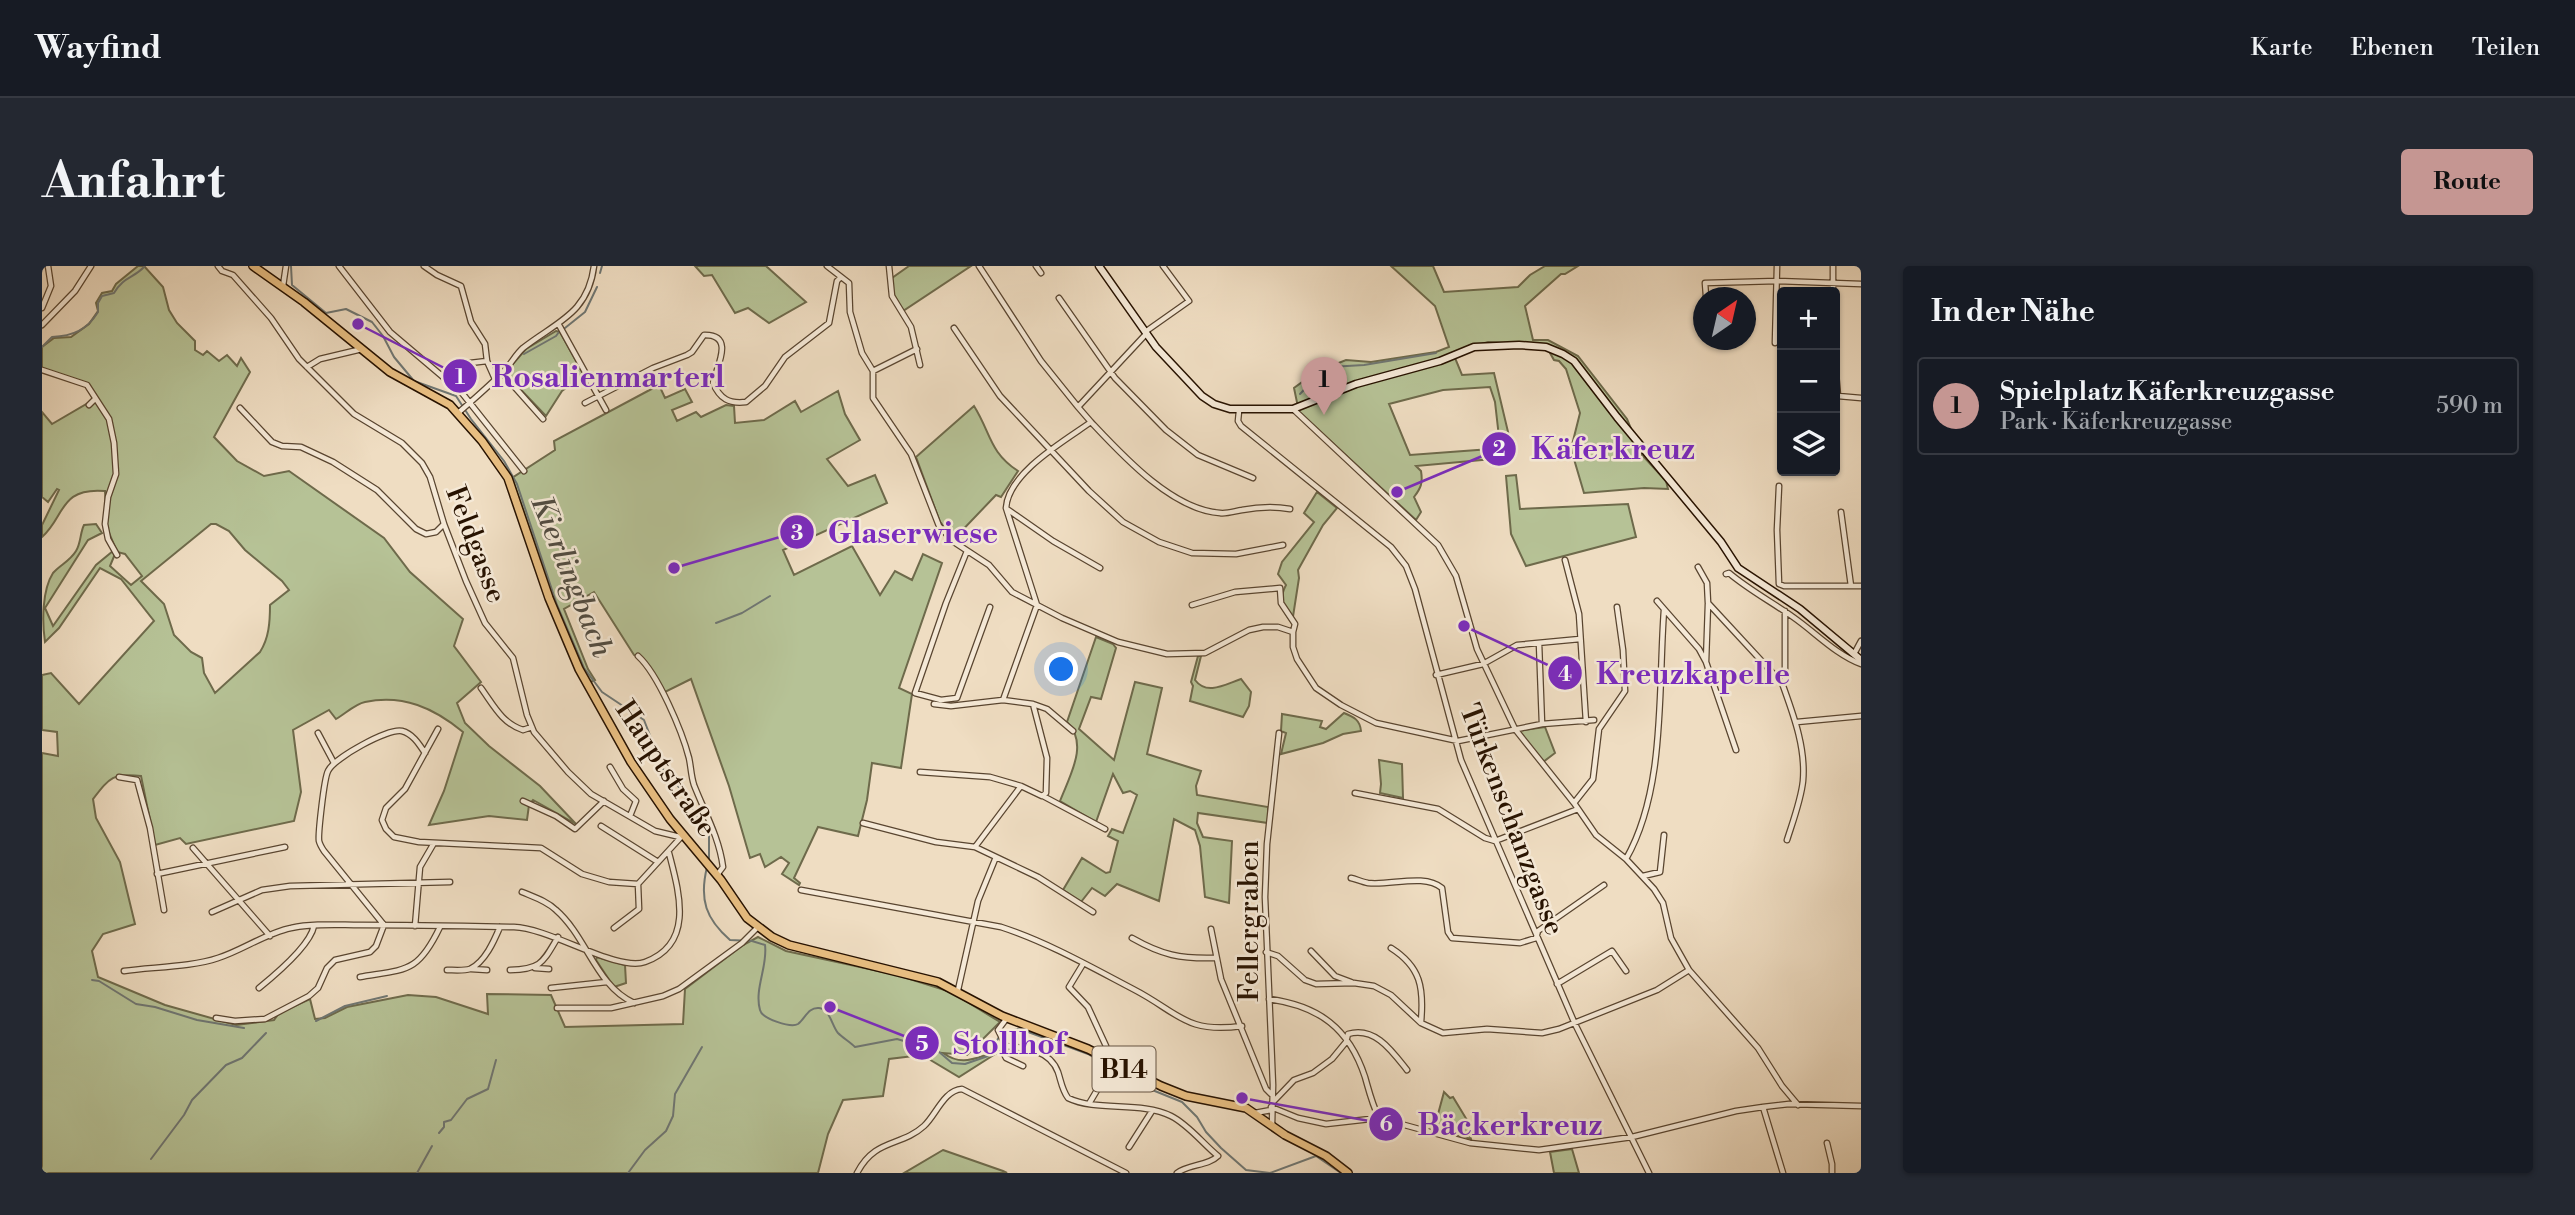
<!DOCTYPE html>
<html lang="de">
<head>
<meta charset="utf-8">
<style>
	body { margin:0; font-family:"Libre Bodoni",serif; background:#242831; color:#f1f3f6 }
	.controls { position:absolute; right:21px; top:21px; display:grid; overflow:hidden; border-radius:7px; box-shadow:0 2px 5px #0004 }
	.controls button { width:63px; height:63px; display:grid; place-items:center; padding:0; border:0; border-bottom:2px solid #363941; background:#171b24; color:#f1f3f6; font:35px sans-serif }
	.compass { position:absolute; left:1651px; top:21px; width:63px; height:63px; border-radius:50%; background:#171b24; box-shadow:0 2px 5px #0004; rotate:34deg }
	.you { position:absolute; left:1020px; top:404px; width:24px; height:24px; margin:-18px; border:5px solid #fff; border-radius:50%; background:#1a73e8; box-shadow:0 0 0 10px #1a73e833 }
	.badge { display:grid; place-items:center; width:46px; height:46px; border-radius:50%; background:#c59692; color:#111; font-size:23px; font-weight:700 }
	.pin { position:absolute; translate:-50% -58px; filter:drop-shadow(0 2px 4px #0008) }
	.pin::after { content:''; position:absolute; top:37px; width:24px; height:21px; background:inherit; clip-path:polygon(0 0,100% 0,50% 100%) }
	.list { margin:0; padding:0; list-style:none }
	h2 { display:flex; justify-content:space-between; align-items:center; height:91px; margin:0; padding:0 28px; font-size:30px }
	h2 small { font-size:23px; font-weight:400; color:#9ea1a6 }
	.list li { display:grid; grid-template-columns:46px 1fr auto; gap:21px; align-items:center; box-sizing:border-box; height:98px; margin:0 14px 14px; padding:0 14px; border:2px solid #363941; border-radius:7px }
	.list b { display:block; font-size:26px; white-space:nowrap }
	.list p { margin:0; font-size:23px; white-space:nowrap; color:#9ea1a6 }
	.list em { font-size:23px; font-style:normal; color:#9ea1a6 }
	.icon { flex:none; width:38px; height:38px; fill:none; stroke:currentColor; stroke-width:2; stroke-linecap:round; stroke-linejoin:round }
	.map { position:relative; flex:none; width:1819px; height:907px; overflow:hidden; border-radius:7px }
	header { display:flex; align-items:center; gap:42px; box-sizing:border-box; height:98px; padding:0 35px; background:#171b24; border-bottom:2px solid #363941 }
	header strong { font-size:33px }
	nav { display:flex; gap:38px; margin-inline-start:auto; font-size:24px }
	.intro { display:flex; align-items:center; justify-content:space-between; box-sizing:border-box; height:168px; padding:0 42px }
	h1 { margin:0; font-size:49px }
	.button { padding:18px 32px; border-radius:7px; background:#c59692; color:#111; font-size:24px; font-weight:700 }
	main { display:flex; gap:42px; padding:0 42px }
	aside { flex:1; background:#171b24; border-radius:7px; box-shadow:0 2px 5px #0004 }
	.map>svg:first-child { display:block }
	.green { fill:#b6c296; stroke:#6e6a4b; stroke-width:2; fill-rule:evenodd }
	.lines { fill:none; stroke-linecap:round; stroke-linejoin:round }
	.stream { stroke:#6f7672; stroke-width:2 }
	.street-casing { stroke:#594530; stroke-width:7 }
	.secondary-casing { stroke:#271200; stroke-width:9 }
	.primary-casing { stroke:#271200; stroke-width:10 }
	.street { stroke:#f5e9d7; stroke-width:4.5 }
	.secondary { stroke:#f5e9d7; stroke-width:6 }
	.primary { stroke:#e8be81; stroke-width:7 }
	.labels { text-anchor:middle; stroke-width:5; stroke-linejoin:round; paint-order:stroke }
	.shield { fill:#f5e9d7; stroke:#655240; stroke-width:2 }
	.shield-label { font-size:26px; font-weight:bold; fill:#271200 }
	.street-label { font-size:28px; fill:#271200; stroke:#f5e9d7 }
	.water-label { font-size:30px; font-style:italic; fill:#514c42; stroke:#f5e9d7 }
	.leader { fill:none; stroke:#7b2cbf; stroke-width:2.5 }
	.callout-dot { fill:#7b2cbf; stroke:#f5e9d7; stroke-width:2.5 }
	.mark-label { font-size:21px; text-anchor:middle; font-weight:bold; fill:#fff }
	.callout-label { font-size:30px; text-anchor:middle; font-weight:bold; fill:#7b2cbf; stroke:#f5e9d7; stroke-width:5; stroke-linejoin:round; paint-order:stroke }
</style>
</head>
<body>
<header>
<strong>Wayfind</strong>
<nav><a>Karte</a><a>Ebenen</a><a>Teilen</a></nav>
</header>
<div class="intro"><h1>Anfahrt</h1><a class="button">Route</a></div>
<main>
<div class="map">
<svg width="1819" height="907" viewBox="0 0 1819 907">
	<rect width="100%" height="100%" fill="#efddc2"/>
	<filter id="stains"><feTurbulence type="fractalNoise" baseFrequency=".00286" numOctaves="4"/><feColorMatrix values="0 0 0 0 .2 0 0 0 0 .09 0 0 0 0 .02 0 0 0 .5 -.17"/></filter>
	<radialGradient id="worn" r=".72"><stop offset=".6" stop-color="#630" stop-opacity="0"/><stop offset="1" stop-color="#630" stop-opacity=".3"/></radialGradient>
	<path class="green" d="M96 0H102L121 21 127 44 135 57 153 75V84L161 89 165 85 177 95 185 89 195 100 199 92 208 106 172 171 195 195 222 210 247 205 342 272 368 306 421 353 412 380 439 416 415 437 423 457 447 480 498 520 534 558 491 534 487 539 485 554 447 550 387 559 402 525 421 466C392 442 361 428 323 436 313 438 303 448 294 453L287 444 251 464 259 526 252 555 144 578 138 572 113 579 99 510C71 507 68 511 51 533L54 552 78 596 93 658 61 668 50 685 56 711 123 739 194 759 232 754 237 747 268 733 273 753 283 752 305 741 366 729 394 731 446 748 445 728 509 729 523 761 641 758 643 723 701 679 716 671 744 685 855 709 909 726 958 756 925 789 901 787C922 802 935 790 958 785L917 811 880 789 847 793 841 830 801 834 786 868 776 907H0V487L16 490 15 466 0 464V409L9 407 37 438 112 355 79 313 58 302 17 362 3 376C0 356 0 324 11 307 18 299 28 295 34 285 39 277 38 267 42 259L54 258 60 267 46 274 3 342 11 360 54 299 71 285 73 288 68 300 89 319 100 310 83 288 75 286 65 262 63 225C17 221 23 251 0 271V259L17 224 15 223 6 236 0 231V146L10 158 51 134 45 117 0 103V81L12 72 29 71 47 58 56 45 54 37 60 27 70 25 74 18ZM169 258H174L187 265 203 284 240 315 247 324 228 339C228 356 227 372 218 386L173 427 162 407 160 392 149 386 132 369 122 338 99 315Z
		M653 0H724L764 36 727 57 706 42 693 47 670 9 662 10Z
		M867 0H929L861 45 851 27 850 12Z
		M1349 0H1391L1402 26 1476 21 1488 9 1503 0H1536L1523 8H1519L1483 40 1491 74H1506L1536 90 1585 153 1600 189 1624 215 1626 223 1602 222 1542 227 1529 183 1538 147 1524 103 1517 95 1512 94 1504 80 1446 76 1415 85 1413 92 1420 109 1452 107 1472 191 1374 200 1379 205C1381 217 1379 222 1372 231L1379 246 1374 254 1257 146 1252 122 1274 106 1304 94 1329 96 1394 86 1407 81 1393 40ZM1448 121 1453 136 1457 171H1462V182L1368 189 1347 138 1401 124Z
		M514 65 518 66 542 109 520 125 504 150 463 107 484 83Z
		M617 119 623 132 643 123 650 136 630 144 635 155 654 146 659 151 684 139 692 140 693 157 722 154 753 135 759 146 796 125 803 148 818 174 785 193 806 220 833 209 845 237 741 284 752 309 810 280 838 329 853 305 870 314 881 288 900 297 857 422 870 428 859 502 830 497 825 534 816 570 776 561 752 612 758 617 757 619 740 608 747 597 739 591 723 601 718 588 708 592 687 520 649 413 623 426 601 392 592 389 552 326 522 343 546 403 553 414 549 416 542 406 512 336 470 212 513 184 512 175Z
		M932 140C949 167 947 186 976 205L959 231 954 229 912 273 898 256 874 191Z
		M1474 209 1478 243 1586 238 1594 271 1484 300 1469 268 1464 210Z
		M1275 226 1295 242 1281 259 1256 304 1257 312 1250 357C1240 344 1236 334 1244 319L1236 308 1240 296 1272 256 1262 247Z
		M1054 371 1071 378 1074 382 1059 433 1049 431 1037 463 1072 494 1093 416 1120 422 1105 488 1159 505 1154 520 1155 529 1226 541V557L1156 547 1155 557 1161 571 1190 575 1187 637 1163 631 1158 580 1153 564 1132 553 1117 635 1075 618 1063 630 1050 622 1039 636 1021 624 1040 592 1064 607 1068 606 1076 575 1066 570 1070 563 1081 567 1095 529 1088 525 1081 527 1071 508 1054 556 1018 535C1028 509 1047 478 1025 456Z
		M1156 390H1159L1153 414C1165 430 1184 418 1199 413L1209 426 1207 440 1201 451 1148 435 1151 420 1149 416Z
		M1302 447C1312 451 1318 454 1319 465L1301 468 1281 477 1239 488 1244 467 1239 465 1240 448 1280 455 1278 461 1284 463Z
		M1503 461 1513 487 1501 496 1476 465Z
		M1337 494 1360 498 1361 532 1338 527 1339 518Z
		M555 691 583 699 584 717 572 721 554 694Z
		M1402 826 1408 832 1411 831 1425 854 1429 873 1392 863Z
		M1530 883 1537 907H1512L1508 886Z
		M901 884 961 905 965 907H862Z"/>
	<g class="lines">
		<path class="stream" d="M249 0 250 19 284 47 304 43 330 56 341 70 352 91 372 115 414 130 429 153 462 195 475 218 515 339 542 402 560 426 602 454 621 503 633 515 667 570V596
			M558 7 560 0
			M523 62 543 46 555 21
			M0 81 10 71C31 70 45 64 56 46V37L60 30 72 27C82 10 91 13 103 0
			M482 88 514 70 517 66
			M1288 101 1322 99 1394 87
			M1258 128 1282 103
			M674 357 700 347 728 330
			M665 601C657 634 664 653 688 674L710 675 723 679C726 700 712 723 718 744 720 753 749 762 756 758 763 753 766 741 777 742 788 743 790 760 796 767 801 772 808 776 813 781L855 773 896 785 910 797 923 798 946 790 957 771 965 765 978 763 1046 788 1098 819 1140 836 1155 851 1164 866 1179 882 1204 904 1228 907 1274 890 1299 907
			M50 714 57 715 94 738 113 741 155 754 202 762
			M274 755 303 740 345 730
			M397 867 402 861V856L409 854 425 833 446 823 454 794
			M109 893 142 849 150 834 184 799 200 792 224 767
			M375 907 390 880
			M586 907 603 884 624 865 631 850 633 828 660 781"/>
		<g class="street-casing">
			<path id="street" d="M176 0 180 5 191 9 229 52 257 93 312 148 360 177 380 197 388 211 402 258 424 315 443 357 471 392 485 449 492 466 526 506 549 528 613 565 638 571
				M297 0 348 66 420 127 482 205
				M382 0 395 9 419 20 429 56 443 78 445 95 453 113
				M785 0 807 17 808 46 820 87 831 105V132L869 188 897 260 912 276 947 299 970 326 1020 352 1076 376 1125 388 1163 387 1207 364 1221 361H1236L1251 366V381L1255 393 1274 422 1299 439 1334 457 1416 475 1500 458 1552 454
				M847 0 850 30 869 61 878 99
				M937 0 999 95 1036 141
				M994 0 999 7
				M241 20 244 0
				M1791 26V0
				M1664 30 1663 17 1735 15 1819 18
				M1017 32 1073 112 1124 164 1156 189 1211 212
				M0 42 9 20 6 0
				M0 59 33 25 49 0
				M517 59 564 144
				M912 62 958 130 1047 225 1081 256 1117 276 1150 287 1194 288 1241 279
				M1103 66 1147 35 1121 0
				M1733 77 1735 0
				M1793 96 1796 130 1819 132
				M265 101 278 93 320 83
				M0 104 45 119 67 153 72 177 74 208 66 231 63 258 66 273 75 289
				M831 105 875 83
				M460 107 501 153
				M402 110 428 97 445 95
				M543 137 611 102 645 89 650 86 662 69C694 68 674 102 671 117 678 133 687 138 704 136L723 120 743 91 787 57 795 15 799 11
				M47 139 53 133
				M198 142 230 176 240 180 259 181 291 196 335 224 374 263 384 268 394 266 402 258
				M1251 143 1396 279 1414 310 1435 383 1473 463 1532 537 1554 569 1584 593 1612 623 1621 637 1629 672 1647 704 1716 782 1740 820 1756 839
				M1197 145 1196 155 1199 160 1349 281 1364 300 1373 323 1419 494 1533 758 1607 907
				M416 147C431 134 446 121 460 107 468 100 473 89 481 82 514 56 546 48 552 0
				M1049 156C1080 189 1130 244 1178 247 1185 248 1193 245 1200 244 1216 241 1231 240 1248 243
				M1737 220 1735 264 1737 318 1742 320H1819
				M965 243 1011 275 1058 302
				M1799 246 1809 320
				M925 285 904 337 873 427 899 434 915 432 948 341
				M1523 294 1537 348 1544 456
				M1656 301 1665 317 1666 337 1740 417 1743 413V345
				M1684 308 1687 307C1707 324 1730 336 1751 351 1774 367 1793 388 1819 398
				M1615 335 1657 383 1664 396 1666 338
				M995 339 964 242C966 207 1022 175 1049 156L1036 141 1104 68
				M1150 339 1193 326 1238 322 1239 337 1253 358 1251 366
				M1497 377 1500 458
				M1812 388 1819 375
				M596 390C616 408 640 465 647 492 649 501 649 510 652 519 663 547 677 571 681 601L675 609
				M1664 396 1694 484
				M1394 409 1441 398 1475 379 1538 373
				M1740 417C1751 448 1764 481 1761 515 1759 534 1751 555 1745 574
				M439 422C452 440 460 457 481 464L490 461
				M892 438 909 440 961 434
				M991 438 1005 443 1031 465
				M1755 456 1819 450
				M396 463 363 523 344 542 340 554 344 563 352 571 377 576 499 582 540 608 567 616 596 618 640 570
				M276 467 292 497
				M568 501 581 523 594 535 588 550
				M878 506 948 511 979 520
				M77 511 95 514 108 562 122 644
				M1313 527 1396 543 1443 572 1453 575 1536 543
				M1001 530 1063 563
				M481 535 514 550 533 563 562 535
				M1532 537 1551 513 1557 463 1583 425 1581 384 1575 341
				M821 557 894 576 933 581
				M559 560 616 596
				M151 582 228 670
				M954 591 996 611 1051 646
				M1584 593C1624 523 1616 423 1622 344
				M115 608 243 581
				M1601 610 1618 606 1622 569
				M1309 612C1314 613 1320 616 1326 617 1348 620 1382 607 1400 622L1406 666 1410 672 1478 677 1494 672 1496 665 1562 619
				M759 624 959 661C1005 676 1049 701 1091 723 1136 746 1143 768 1200 760
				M480 626C492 631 505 635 514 644 545 671 554 720 592 737
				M170 646 220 624 248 620 408 616
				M373 660 378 601 392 577
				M572 662 597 643 596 618
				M1169 663 1179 713 1224 823 1229 828
				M1090 672C1120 689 1138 693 1173 692
				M1349 682C1379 701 1382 722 1379 756
				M1269 685 1293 710 1309 716
				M1224 686 1236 690 1263 714 1274 718 1312 717 1332 720 1349 729 1379 757 1401 767 1445 763 1500 767 1517 763 1615 724 1647 704
				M1041 698 1027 721 1046 741 1064 780 1065 793
				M493 702 507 703
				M429 703 445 704
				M405 704C411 704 422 705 428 703 443 696 452 675 458 661
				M468 704C500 703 501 696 516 671
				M82 705C110 701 150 701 176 692 201 684 224 667 249 662 271 657 296 659 318 659 369 659 421 660 472 661 508 662 575 706 603 696 653 678 637 626 627 587
				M318 711C365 703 376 707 398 661
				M1515 718 1570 685 1584 705
				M217 722C233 709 268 679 272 660
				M509 722 565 716
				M916 724 936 635 954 591 933 581 979 520 1000 530 1004 527 1005 492 991 438 961 434 995 339
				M1227 733C1277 740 1307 762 1323 811 1327 825 1330 838 1337 852
				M515 742H569L621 730 637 723 700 677 715 662
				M174 752 193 755 223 753 267 730 276 722 285 702 293 694 328 686 334 680 342 659 282 585C280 582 278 579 277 575 276 568 282 513 286 505 292 492 346 462 360 465 371 468 377 478 383 487
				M965 752 956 764 964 780C984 782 1008 784 1016 806 1019 815 1020 824 1026 832 1055 846 1099 835 1129 850 1147 859 1161 878 1176 890 1166 900 1147 898 1135 907
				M964 780 962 788 964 792 981 800
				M1048 836 1067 804
				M1230 837 1252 814 1271 807 1290 793 1304 776 1306 768C1333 760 1350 785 1365 804
				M1229 841 1256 852 1284 858 1337 852 1428 877 1497 884 1590 871 1694 845 1721 841 1747 838 1819 840
				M1721 841 1741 907
				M1213 847 1229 844
				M1230 860 1231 819 1223 631 1225 578 1237 467
				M1785 877 1790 898V907
				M1087 881 1110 845
				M815 907C833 872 859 881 882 860 894 849 902 824 920 823L1084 907"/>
		</g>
		<g class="secondary-casing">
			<path id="secondary" d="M1057 0 1114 81 1160 130 1172 138 1188 143H1251L1314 118 1398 95 1432 81 1477 79 1504 81 1521 88 1532 95 1575 151 1679 276 1696 302 1758 343 1819 394"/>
		</g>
		<g class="primary-casing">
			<path id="primary" d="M211 0 262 36 348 106 408 139 440 175 466 212 507 332 537 403 589 496 628 553 679 614 705 652 730 671 747 679 896 716 960 750 1046 783 1119 820 1144 830 1204 842 1243 869 1284 890 1306 907"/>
		</g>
		<use href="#street" class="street"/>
		<use href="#secondary" class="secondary"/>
		<use href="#primary" class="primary"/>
	</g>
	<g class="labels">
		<rect class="shield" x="1050.5" y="780.5" width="63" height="45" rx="5"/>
		<g class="shield-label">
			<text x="1082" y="812">B14</text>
		</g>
		<g class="street-label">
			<text transform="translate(435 278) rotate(69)" y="10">Feldgasse</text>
			<text transform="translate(625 502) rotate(56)" y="10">Hauptstraße</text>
			<text transform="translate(1471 553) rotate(69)" y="10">Türkenschanzgasse</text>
			<text transform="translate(1206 655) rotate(-90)" y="10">Fellergraben</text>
		</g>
		<g class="water-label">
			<text transform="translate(530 310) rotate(68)" y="10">Kierlingbach</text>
		</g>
	</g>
	<path class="leader" d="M316 58L418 110M1355 226L1457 183M632 302L755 266M1422 360L1523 407M788 741L880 777M1200 832L1344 858"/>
	<g class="callout-dot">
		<circle cx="316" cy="58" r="7"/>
		<circle cx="1355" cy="226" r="7"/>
		<circle cx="632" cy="302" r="7"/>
		<circle cx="1422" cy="360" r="7"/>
		<circle cx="788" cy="741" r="7"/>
		<circle cx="1200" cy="832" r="7"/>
		<circle cx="418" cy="110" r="18"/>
		<circle cx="1457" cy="183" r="18"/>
		<circle cx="755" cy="266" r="18"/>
		<circle cx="1523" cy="407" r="18"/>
		<circle cx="880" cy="777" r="18"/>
		<circle cx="1344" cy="858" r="18"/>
	</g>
	<g class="mark-label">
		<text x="418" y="118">1</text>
		<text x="1457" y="190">2</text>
		<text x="755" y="274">3</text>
		<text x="1523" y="415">4</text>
		<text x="880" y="785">5</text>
		<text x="1344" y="865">6</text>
	</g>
	<g class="callout-label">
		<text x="566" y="121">Rosalienmarterl</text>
		<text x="1571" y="193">Käferkreuz</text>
		<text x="871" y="277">Glaserwiese</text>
		<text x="1651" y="418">Kreuzkapelle</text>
		<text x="967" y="788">Stollhof</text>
		<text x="1468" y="869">Bäckerkreuz</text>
	</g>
	<rect width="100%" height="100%" filter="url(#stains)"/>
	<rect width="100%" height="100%" fill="url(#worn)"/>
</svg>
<div class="controls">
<button>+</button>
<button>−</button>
<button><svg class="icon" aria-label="layers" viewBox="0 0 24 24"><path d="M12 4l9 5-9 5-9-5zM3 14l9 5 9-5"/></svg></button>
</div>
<svg class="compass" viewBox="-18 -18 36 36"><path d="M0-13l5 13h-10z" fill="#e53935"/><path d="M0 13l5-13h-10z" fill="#9ea1a6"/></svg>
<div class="you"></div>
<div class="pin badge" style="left:1282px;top:149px">1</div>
</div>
<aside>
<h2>In der Nähe<small></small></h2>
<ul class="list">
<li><span class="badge">1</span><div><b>Spielplatz Käferkreuzgasse</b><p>Park · Käferkreuzgasse</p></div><em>590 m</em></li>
</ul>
</aside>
</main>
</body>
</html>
